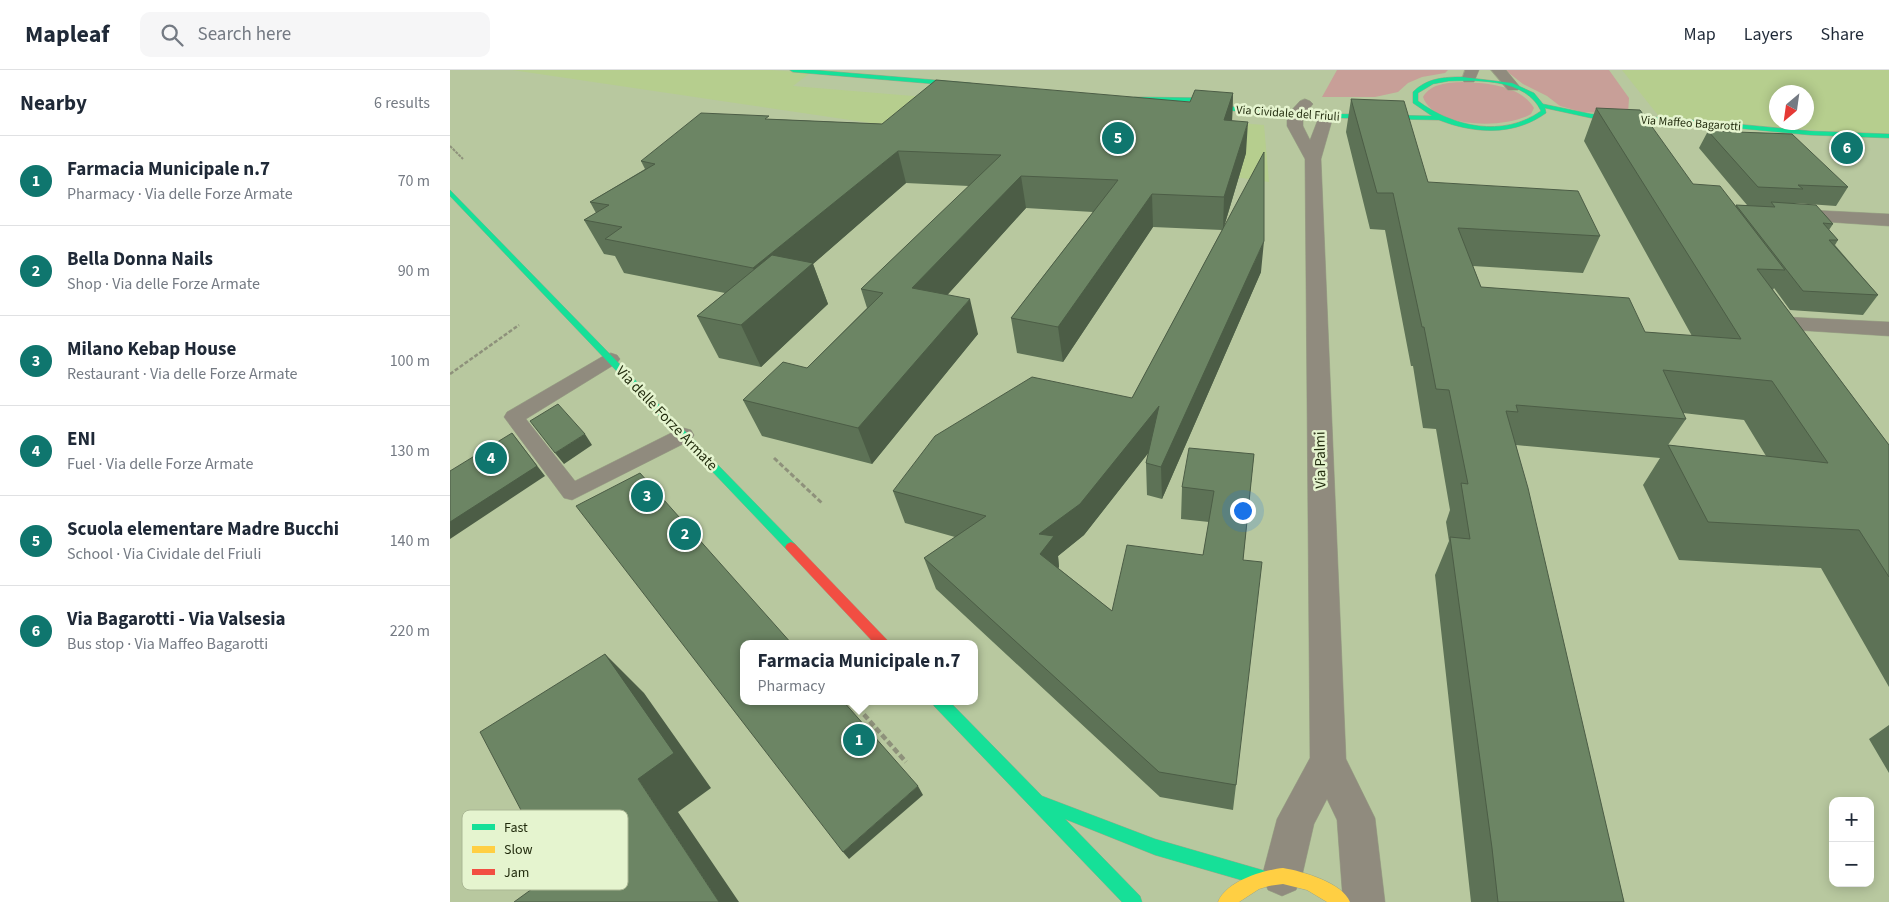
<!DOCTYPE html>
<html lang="en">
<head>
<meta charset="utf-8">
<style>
	body { margin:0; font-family:"Source Sans 3",sans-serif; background:#f6f6f7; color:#1f2937 }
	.controls { position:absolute; right:15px; bottom:15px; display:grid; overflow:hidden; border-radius:10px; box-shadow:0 2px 12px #0003 }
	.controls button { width:45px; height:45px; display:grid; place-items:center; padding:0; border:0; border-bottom:1px solid #e0e1e3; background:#fff; color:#1f2937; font:25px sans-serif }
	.compass { position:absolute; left:1319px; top:15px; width:45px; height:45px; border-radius:50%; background:#fff; box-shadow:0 2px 12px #0003; rotate:209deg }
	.you { position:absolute; left:792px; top:440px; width:18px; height:18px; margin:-12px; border:4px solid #fff; border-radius:50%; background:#1a73e8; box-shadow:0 0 0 8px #1a73e833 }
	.badge { display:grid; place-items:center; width:32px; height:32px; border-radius:50%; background:#0f766e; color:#fff; font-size:16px; font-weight:700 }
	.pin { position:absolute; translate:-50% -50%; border:2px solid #fff; box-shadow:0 1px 5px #0006 }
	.popup { position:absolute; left:290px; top:570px; width:238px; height:65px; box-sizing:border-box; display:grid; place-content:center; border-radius:10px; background:#fff; filter:drop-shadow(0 1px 4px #0005); font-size:16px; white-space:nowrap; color:#747a83 }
	.popup b { font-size:19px; color:#1f2937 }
	.popup::after { content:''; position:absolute; left:50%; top:100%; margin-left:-10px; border:10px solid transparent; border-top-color:#fff }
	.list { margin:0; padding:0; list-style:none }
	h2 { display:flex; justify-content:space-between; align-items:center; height:65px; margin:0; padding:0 20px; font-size:21px }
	h2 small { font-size:16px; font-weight:400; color:#747a83 }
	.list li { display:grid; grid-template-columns:32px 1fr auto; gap:15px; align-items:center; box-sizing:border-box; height:90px; padding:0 20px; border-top:1px solid #e0e1e3 }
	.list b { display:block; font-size:19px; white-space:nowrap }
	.list p { margin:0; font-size:16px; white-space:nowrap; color:#747a83 }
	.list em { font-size:16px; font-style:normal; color:#747a83 }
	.icon { flex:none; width:28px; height:28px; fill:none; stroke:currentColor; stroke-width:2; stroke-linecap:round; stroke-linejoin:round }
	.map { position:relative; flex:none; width:1439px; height:832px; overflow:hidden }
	header { display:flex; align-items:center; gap:30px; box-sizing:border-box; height:70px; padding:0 25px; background:#fff; border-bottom:1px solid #e0e1e3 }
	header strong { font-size:24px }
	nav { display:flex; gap:28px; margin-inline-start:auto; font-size:18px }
	.search { width:350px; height:45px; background:#f6f6f7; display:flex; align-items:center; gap:12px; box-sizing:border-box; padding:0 18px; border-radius:10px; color:#747a83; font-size:19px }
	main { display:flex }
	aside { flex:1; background:#fff }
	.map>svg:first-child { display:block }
	.built { fill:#b6ce8e; fill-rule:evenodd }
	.green { fill:#c89f98 }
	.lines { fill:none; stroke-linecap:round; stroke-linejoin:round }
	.lane-casing { stroke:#9ca888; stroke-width:1 }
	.street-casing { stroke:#9ca888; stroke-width:1 }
	.fast-casing { stroke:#9ca888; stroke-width:1 }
	.slow-casing { stroke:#9ca888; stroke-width:1 }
	.jam-casing { stroke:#9ca888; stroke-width:1 }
	.path-far3 { stroke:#8e917b; stroke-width:2; stroke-dasharray:3 1; stroke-linecap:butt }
	.path-far2 { stroke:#8e917b; stroke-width:2.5; stroke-dasharray:4 2; stroke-linecap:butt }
	.path-far1 { stroke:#8e917b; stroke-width:3; stroke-dasharray:5 2.5; stroke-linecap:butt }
	.path { stroke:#8e917b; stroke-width:4.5; stroke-dasharray:6 3; stroke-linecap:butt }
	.lane { fill:#908b7e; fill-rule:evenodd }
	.street { fill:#908b7e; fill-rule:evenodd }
	.fast { fill:#16e098; fill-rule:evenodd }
	.slow { fill:#ffcf43; fill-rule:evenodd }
	.jam { fill:#f24e42; fill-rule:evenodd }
	.wall { fill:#5d7256; fill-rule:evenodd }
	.shaded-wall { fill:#4c5d46 }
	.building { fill:#6c8564; stroke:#4c5d46 }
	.labels { text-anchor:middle; stroke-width:5; stroke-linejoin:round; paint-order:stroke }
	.far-street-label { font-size:12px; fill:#1f290b; stroke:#e5f4cf }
	.street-label { font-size:15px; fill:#1f290b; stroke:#e5f4cf }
	.key { fill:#e5f4cf; stroke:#aab794; stroke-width:1 }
	.key-label { font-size:14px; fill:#1f290b }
</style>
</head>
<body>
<header>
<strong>Mapleaf</strong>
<div class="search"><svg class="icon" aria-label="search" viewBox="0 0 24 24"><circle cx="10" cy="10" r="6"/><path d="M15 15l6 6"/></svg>Search here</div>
<nav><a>Map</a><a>Layers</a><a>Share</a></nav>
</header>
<main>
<aside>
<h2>Nearby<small>6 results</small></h2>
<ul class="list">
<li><span class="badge">1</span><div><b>Farmacia Municipale n.7</b><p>Pharmacy · Via delle Forze Armate</p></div><em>70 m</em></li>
<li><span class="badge">2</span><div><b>Bella Donna Nails</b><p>Shop · Via delle Forze Armate</p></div><em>90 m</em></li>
<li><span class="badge">3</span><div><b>Milano Kebap House</b><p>Restaurant · Via delle Forze Armate</p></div><em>100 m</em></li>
<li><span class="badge">4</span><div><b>ENI</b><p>Fuel · Via delle Forze Armate</p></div><em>130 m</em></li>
<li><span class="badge">5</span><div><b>Scuola elementare Madre Bucchi</b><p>School · Via Cividale del Friuli</p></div><em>140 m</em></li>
<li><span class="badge">6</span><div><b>Via Bagarotti - Via Valsesia</b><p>Bus stop · Via Maffeo Bagarotti</p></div><em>220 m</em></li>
</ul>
</aside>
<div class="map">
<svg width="1439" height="832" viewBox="0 0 1439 832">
	<rect width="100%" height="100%" fill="#b8c89f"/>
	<path class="built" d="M62 0H321L360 3 343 16 814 55 819 112Z
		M1172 0H1439V65L1211 49ZM1326 22H1356V52H1326Z"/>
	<path class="green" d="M887 0H998L995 3 972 7 958 13 948 22 925 27H872Z
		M1055 0H1159L1179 28 1178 44 1132 42 1110 36 1097 26 1073 14Z
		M1012 12C1036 13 1070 15 1084 38L1081 44C1057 59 984 59 973 27 981 13 998 13 1012 12Z"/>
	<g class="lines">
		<g class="lane-casing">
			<path id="lane" d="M161 283 167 285 170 289 167 293 76 349 125 411 227 360 234 358 241 360 244 365 241 370 122 430 114 428 54 347 57 342 155 285Z"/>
		</g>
		<g class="street-casing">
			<path id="street" d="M1015 0H1029L1024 12H1014L1012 9Z
				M1041 0H1056L1070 17 1068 20H1058Z
				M855 29 860 31 863 34 853 46V56L860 70 870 44H880L883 47 871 89 896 689 925 748 935 832H893L887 750 877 729 864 754 852 806 846 820 832 826 818 820 812 806 827 749 860 688 855 89 837 56V45L850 31Z
				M1339 139 1439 144V156L1332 149 1330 145 1332 141Z
				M1337 247 1439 252V266L1329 259 1326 254 1329 249Z"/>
		</g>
		<g class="fast-casing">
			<path id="fast" d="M340 0H363L521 13 524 15 521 17 343 2Z
				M1012 7 1062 13 1084 23 1093 34 1141 44 1223 48 1360 61 1439 64V68L1360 65 1223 52 1141 48 1095 38 1096 43C1064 66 1025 64 989 50L845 47 746 37 743 35 746 33 845 43 982 46 963 33V22C977 8 994 7 1012 7ZM999 11C1030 10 1076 9 1091 41 1053 68 1003 57 968 31V23L983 14Z
				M685 27 763 28 766 30 763 32 687 30 684 28Z
				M0 120 345 474 347 477 345 480H337L0 126Z
				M482 631H499L592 726 705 769 812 800 818 802 820 808 818 814 812 816 705 785 615 749 690 826 692 832H672L484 636Z"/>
		</g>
		<g class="slow-casing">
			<path id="slow" d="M833 798C852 801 893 813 900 832H877L857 820 833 814 819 816 809 819 789 832H768C776 811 813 800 833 798Z"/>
		</g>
		<g class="jam-casing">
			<path id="jam" d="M341 472 345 474 441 574H425L337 480 335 477 337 474Z"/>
		</g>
		<path class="path-far3" d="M0 76 13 89"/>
		<path class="path-far2" d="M0 304 69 255"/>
		<path class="path-far1" d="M324 388 373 434"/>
		<path class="path" d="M402 631 456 692"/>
		<use href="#lane" class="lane"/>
		<use href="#street" class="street"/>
		<use href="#fast" class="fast"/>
		<use href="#slow" class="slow"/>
		<use href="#jam" class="jam"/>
	</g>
	<path class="wall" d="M783 23 782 51 796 83 774 157 811 202 712 429 697 425 696 393 699 382 634 465 608 486 609 497 608 498 662 541 753 485 759 452 731 449 732 417 804 384 793 490 786 715 783 740 710 727 486 519 474 488 505 467 455 453 443 421 682 328 772 160 703 157 613 292 567 283 561 248 643 142 576 138 497 225 528 264 422 394 312 366 293 330 357 298 417 238 411 219 519 116 456 113 363 194 378 234 311 297 269 288 247 246 275 223 174 203 165 186 154 184 134 150 146 143 140 132 195 99 191 91 320 49 432 54 740 32Z
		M901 29 978 112 1150 166 1133 203 1023 196 1031 217 1195 262 1242 266 1134 71 1146 38 1243 114 1286 136V135H1297L1249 78 1258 61 1398 117 1386 136 1344 133 1383 154 1379 160 1388 170 1385 175 1428 225 1413 245 1340 240 1324 218 1323 220 1439 375V617L1371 498 1229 490 1193 415 1210 388 1066 375 1174 832H1021L985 505 999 471 996 452 1000 440 986 359 973 358 963 296H961L935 160 920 159 896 62ZM1233 343 1294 350 1316 386 1218 375 1236 349Z
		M1439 655V703L1419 669Z"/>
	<path class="shaded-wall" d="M783 23 782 52 774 50Z
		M798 52 796 83 773 160 774 127Z
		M448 81 456 113 363 194 378 234 311 297 291 255 318 231 303 198Z
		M571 106 576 138 472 253 462 218Z
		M702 124 703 157 613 292 608 257Z
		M814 171 811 202 712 429 711 397Z
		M520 229 528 264 422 394 408 358Z
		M709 336 710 368 634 465 608 486 609 497 596 515 590 484 589 464Z
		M62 363 95 406 0 469V452Z
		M135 364 142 375 114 394 105 383Z
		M155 584 194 623 261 718 228 742 289 832H269L188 709Z
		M468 716 473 725 399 789 393 782Z"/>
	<path class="building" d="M486 10 740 32 745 20 783 23 774 50 798 52 774 127 702 124 608 257 561 248 668 110 571 106 462 218 520 229 408 358 293 330 333 292 357 298 433 223 411 219 551 85 448 81 303 198 155 169 172 157 134 150 159 135 140 132 205 94 191 91 251 43 319 46 315 49 432 54Z
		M901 29 954 31 978 112 1128 121 1150 166 1008 158 1031 217 1179 228 1195 262 1291 269 1146 38 1190 40 1243 114 1270 116 1335 200 1307 199 1439 375V507L1409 460 1258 452 1218 375 1378 393 1322 311 1213 300 1236 349 1066 335 1068 342 1056 341 1078 418 1174 832H1048L1042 778 1000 467 1020 469 1011 413 1018 414 999 320 986 319 974 257H972L943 123H927Z
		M1258 61 1342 64 1398 117 1348 115 1353 119 1308 117Z
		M814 82V171L711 397 696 393 709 336 630 434 589 464 604 466 590 484 662 541 677 475 753 485 764 421 732 417 739 378 804 384 793 490 812 492 786 715 709 702 474 488 536 446 443 421 485 366 582 307 682 328Z
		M1321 132 1366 135 1383 154 1373 153 1388 170H1379L1428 225 1353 221 1286 135 1325 137Z
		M322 185 363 193 291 255 247 246Z
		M108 334 135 364 105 383 80 351Z
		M62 363 87 396 0 452V401Z
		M190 403 342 574H294V631H393L468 716 393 782 126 436Z
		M155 584 224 683 188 709 269 832H64L104 803 30 662Z"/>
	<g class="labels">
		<g class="far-street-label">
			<text transform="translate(838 43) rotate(4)" y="4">Via Cividale del Friuli</text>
			<text transform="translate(1241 53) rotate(4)" y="4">Via Maffeo Bagarotti</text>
		</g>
		<g class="street-label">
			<text transform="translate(217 348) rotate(46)" y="5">Via delle Forze Armate</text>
			<text transform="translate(870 390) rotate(-91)" y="5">Via Palmi</text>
		</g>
	</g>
	<rect x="12" y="740" width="166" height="80" rx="8" class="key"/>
	<rect x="22" y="754" width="23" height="6" fill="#16e098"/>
	<rect x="22" y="776" width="23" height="7" fill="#ffcf43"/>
	<rect x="22" y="799" width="23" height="6" fill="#f24e42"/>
	<g class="key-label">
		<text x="54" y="762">Fast</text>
		<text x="54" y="784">Slow</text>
		<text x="54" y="807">Jam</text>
	</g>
</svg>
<div class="controls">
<button>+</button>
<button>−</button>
</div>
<svg class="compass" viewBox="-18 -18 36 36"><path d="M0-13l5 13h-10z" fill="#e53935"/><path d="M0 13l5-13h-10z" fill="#747a83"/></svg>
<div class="you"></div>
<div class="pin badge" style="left:409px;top:670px">1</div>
<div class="popup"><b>Farmacia Municipale n.7</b>Pharmacy</div>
<div class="pin badge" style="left:235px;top:464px">2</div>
<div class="pin badge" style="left:197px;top:426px">3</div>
<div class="pin badge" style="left:41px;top:388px">4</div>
<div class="pin badge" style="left:668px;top:68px">5</div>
<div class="pin badge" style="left:1397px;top:78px">6</div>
</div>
</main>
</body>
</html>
